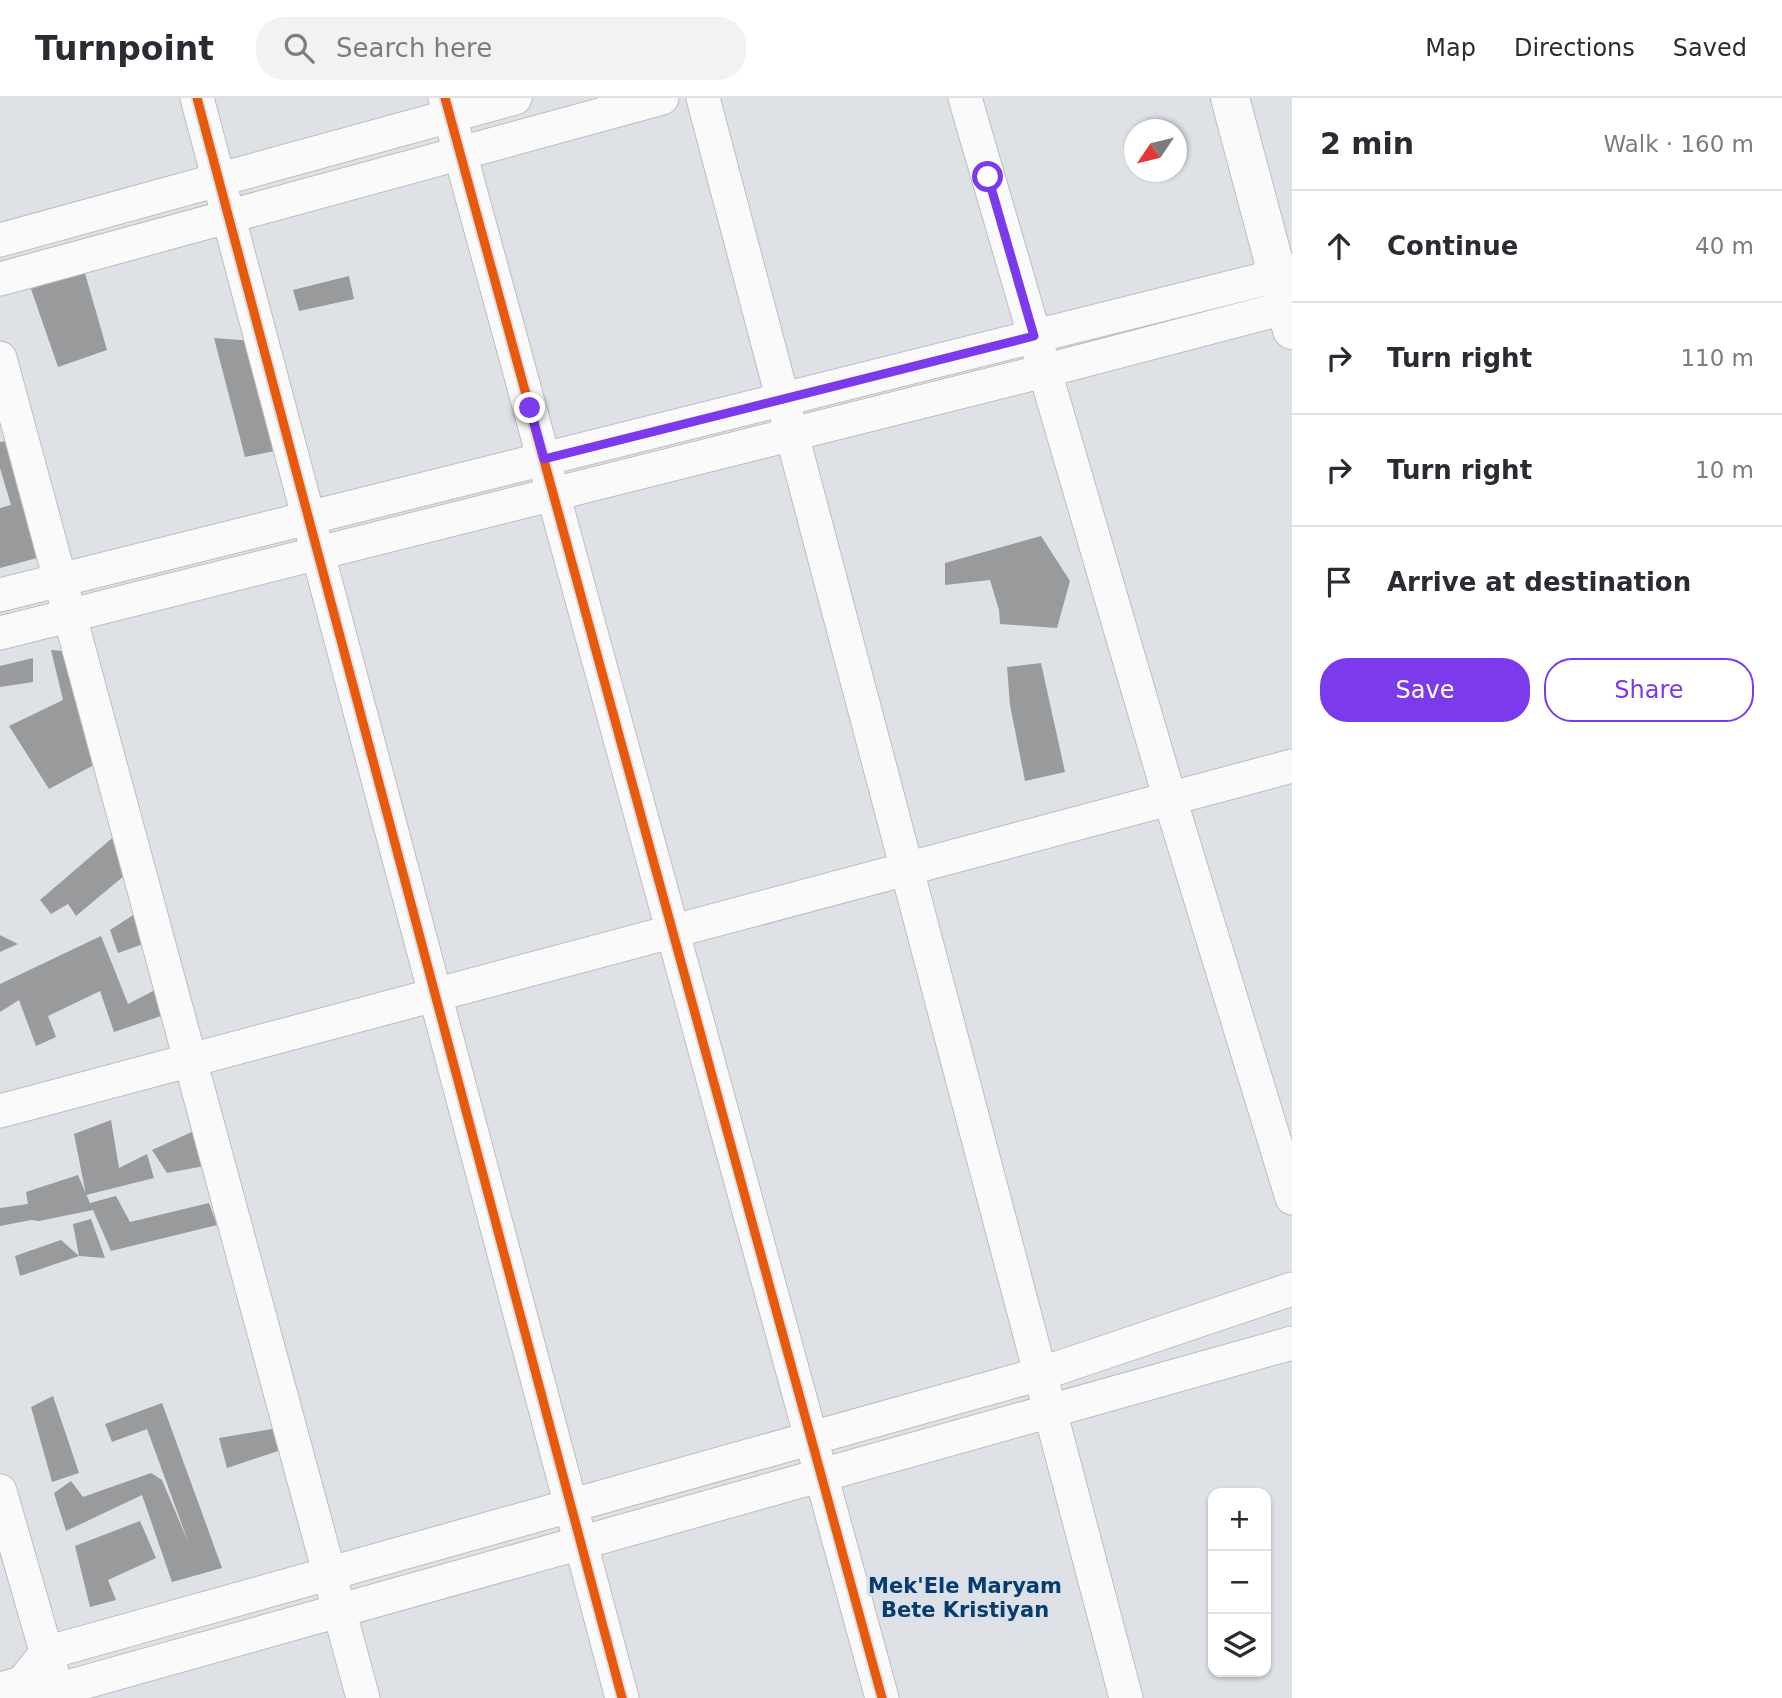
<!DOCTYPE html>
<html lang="en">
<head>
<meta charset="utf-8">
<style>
	body { margin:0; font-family:"DejaVu Sans",sans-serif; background:#f2f2f3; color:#2b2b33 }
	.controls { position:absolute; right:21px; bottom:21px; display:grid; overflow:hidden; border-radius:14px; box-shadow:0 2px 5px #0004 }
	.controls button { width:63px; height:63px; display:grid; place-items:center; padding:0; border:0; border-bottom:2px solid #e1e1e2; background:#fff; color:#2b2b33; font:35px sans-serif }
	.compass { position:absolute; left:1124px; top:21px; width:63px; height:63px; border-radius:50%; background:#fff; box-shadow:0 2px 5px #0004; rotate:235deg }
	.stop { position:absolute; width:21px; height:21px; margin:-16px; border:5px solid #7c3aed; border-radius:50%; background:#fff }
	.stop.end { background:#7c3aed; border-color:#fff; box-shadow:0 2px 7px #0008 }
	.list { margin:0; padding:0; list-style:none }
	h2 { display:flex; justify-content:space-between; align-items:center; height:91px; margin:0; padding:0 28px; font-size:30px }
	h2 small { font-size:23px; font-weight:400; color:#7c7c81 }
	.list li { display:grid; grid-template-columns:46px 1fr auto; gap:21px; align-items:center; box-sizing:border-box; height:112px; padding:0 28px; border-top:2px solid #e1e1e2 }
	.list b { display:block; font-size:26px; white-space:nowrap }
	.list em { font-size:23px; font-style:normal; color:#7c7c81 }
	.actions { display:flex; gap:14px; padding:21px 28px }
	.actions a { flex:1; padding:16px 0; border:2px solid #7c3aed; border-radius:28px; text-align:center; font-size:24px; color:#7c3aed }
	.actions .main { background:#7c3aed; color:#fff }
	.icon { flex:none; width:38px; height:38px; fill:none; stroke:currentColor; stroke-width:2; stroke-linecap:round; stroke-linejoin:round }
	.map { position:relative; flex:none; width:1292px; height:1600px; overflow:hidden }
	header { display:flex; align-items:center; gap:42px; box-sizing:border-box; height:98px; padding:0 35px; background:#fff; border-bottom:2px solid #e1e1e2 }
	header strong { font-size:33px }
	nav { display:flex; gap:38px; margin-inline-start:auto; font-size:24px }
	.search { width:490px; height:63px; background:#f2f2f3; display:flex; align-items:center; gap:18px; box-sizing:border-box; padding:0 24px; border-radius:28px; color:#7c7c81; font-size:26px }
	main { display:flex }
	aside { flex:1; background:#fff }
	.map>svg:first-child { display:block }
	.building { fill:#989a9c }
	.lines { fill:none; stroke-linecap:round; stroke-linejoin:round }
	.minor-casing { stroke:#bbbdc1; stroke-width:35 }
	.tertiary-casing { stroke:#bbbdc1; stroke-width:40 }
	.minor { stroke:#fafafb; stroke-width:33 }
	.tertiary { stroke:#fafafb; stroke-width:38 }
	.cycleway-casing { stroke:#dbe1e8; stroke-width:13 }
	.cycleway { stroke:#e8590c; stroke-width:9 }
	.route { stroke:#7c3aed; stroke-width:9 }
	.labels { text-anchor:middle; stroke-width:7; stroke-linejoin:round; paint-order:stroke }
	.neighbourhood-label { font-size:21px; font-weight:bold; fill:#083c6e; stroke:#dbe1e8 }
</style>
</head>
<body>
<header>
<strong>Turnpoint</strong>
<div class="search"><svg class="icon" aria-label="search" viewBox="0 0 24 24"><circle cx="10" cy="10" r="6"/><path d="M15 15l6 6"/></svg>Search here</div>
<nav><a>Map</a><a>Directions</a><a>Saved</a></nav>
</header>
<main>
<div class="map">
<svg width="1292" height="1600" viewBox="0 0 1292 1600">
	<rect width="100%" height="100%" fill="#dee1e5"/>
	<path class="building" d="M84 172 107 252 58 269 31 191Z
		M349 178 354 201 299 213 293 192Z
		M214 240 253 243 279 352 245 359Z
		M19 341 48 457 0 470V410L11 407 0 370V344Z
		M1041 438 1070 483 1057 530 1000 526 999 512 990 482 945 487V465Z
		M51 552 75 554 103 662 49 691 9 628 63 602Z
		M33 560V584L0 589V568Z
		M1041 565 1065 674 1025 683 1010 607 1007 569Z
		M118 735 131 772 76 818 68 806 51 816 40 802Z
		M141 812 149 844 118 855 110 832Z
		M0 837 18 846 0 854Z
		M101 838 128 906 155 892 164 917 114 934 100 893 48 918 56 939 36 948 19 902 0 914V886Z
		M111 1022 119 1070 147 1056 154 1080 86 1097 74 1036Z
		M194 1033 210 1067 167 1075 152 1052Z
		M78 1077 90 1105 116 1098 130 1124 209 1105 217 1127 111 1153 93 1112 39 1123 31 1122 0 1128V1110L28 1106 26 1094Z
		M91 1121 105 1160 79 1158 73 1126Z
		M61 1142 79 1158 20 1178 15 1158Z
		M53 1298 79 1375 52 1384 31 1309Z
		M162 1305 222 1470 172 1484 142 1397 66 1433 54 1395 71 1383 83 1399 151 1375 162 1382 189 1446 147 1331 112 1344 105 1326Z
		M278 1330 284 1351 227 1370 219 1340Z
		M140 1423 156 1460 108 1482 116 1502 90 1509 75 1448Z"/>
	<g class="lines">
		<g class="minor-casing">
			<path id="minor" d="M197 0 622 1600
				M445 0 882 1600
				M703 0 1126 1600
				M965 0 1170 701 1292 1100
				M0 142 515 0
				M0 181 662 0
				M0 260 363 1600
				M0 497 1292 174
				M0 535 1044 273 1292 208
				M0 1013 1292 668
				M0 1393 52 1574
				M22 1585 46 1555 1040 1276 1292 1191
				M0 1591 22 1585 57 1592 1292 1245"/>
		</g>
		<g class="tertiary-casing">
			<path id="tertiary" d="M1230 0 1292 232"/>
		</g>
		<use href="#minor" class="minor"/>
		<use href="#tertiary" class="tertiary"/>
		<g class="cycleway-casing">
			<path id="cycleway" d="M197 0 622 1600
				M445 0 882 1600"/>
		</g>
		<use href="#cycleway" class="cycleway"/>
	</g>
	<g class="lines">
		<path class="route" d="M530 310 544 361 1034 238 988 79"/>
	</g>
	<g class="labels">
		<g class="neighbourhood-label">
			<text x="965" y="1495">Mek'Ele Maryam<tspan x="965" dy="24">Bete Kristiyan</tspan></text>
		</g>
	</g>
</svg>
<div class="controls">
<button>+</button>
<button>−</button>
<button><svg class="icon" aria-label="layers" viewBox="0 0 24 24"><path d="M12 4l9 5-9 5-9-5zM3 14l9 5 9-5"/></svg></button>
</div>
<svg class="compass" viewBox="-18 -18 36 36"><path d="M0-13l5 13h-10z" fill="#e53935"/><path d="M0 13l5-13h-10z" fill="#7c7c81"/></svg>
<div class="stop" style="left:988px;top:79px"></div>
<div class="stop end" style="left:530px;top:310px"></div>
</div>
<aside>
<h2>2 min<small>Walk · 160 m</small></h2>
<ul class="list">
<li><svg class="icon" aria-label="ahead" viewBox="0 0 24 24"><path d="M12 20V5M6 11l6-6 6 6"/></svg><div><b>Continue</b></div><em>40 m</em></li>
<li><svg class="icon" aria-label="right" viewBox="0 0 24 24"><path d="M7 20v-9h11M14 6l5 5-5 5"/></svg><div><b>Turn right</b></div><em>110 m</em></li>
<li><svg class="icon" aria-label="right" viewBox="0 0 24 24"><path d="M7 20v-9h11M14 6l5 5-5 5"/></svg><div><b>Turn right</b></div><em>10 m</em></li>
<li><svg class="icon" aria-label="arrive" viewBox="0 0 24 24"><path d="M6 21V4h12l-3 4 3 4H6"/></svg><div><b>Arrive at destination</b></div></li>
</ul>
<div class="actions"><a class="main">Save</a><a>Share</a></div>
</aside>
</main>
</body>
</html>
